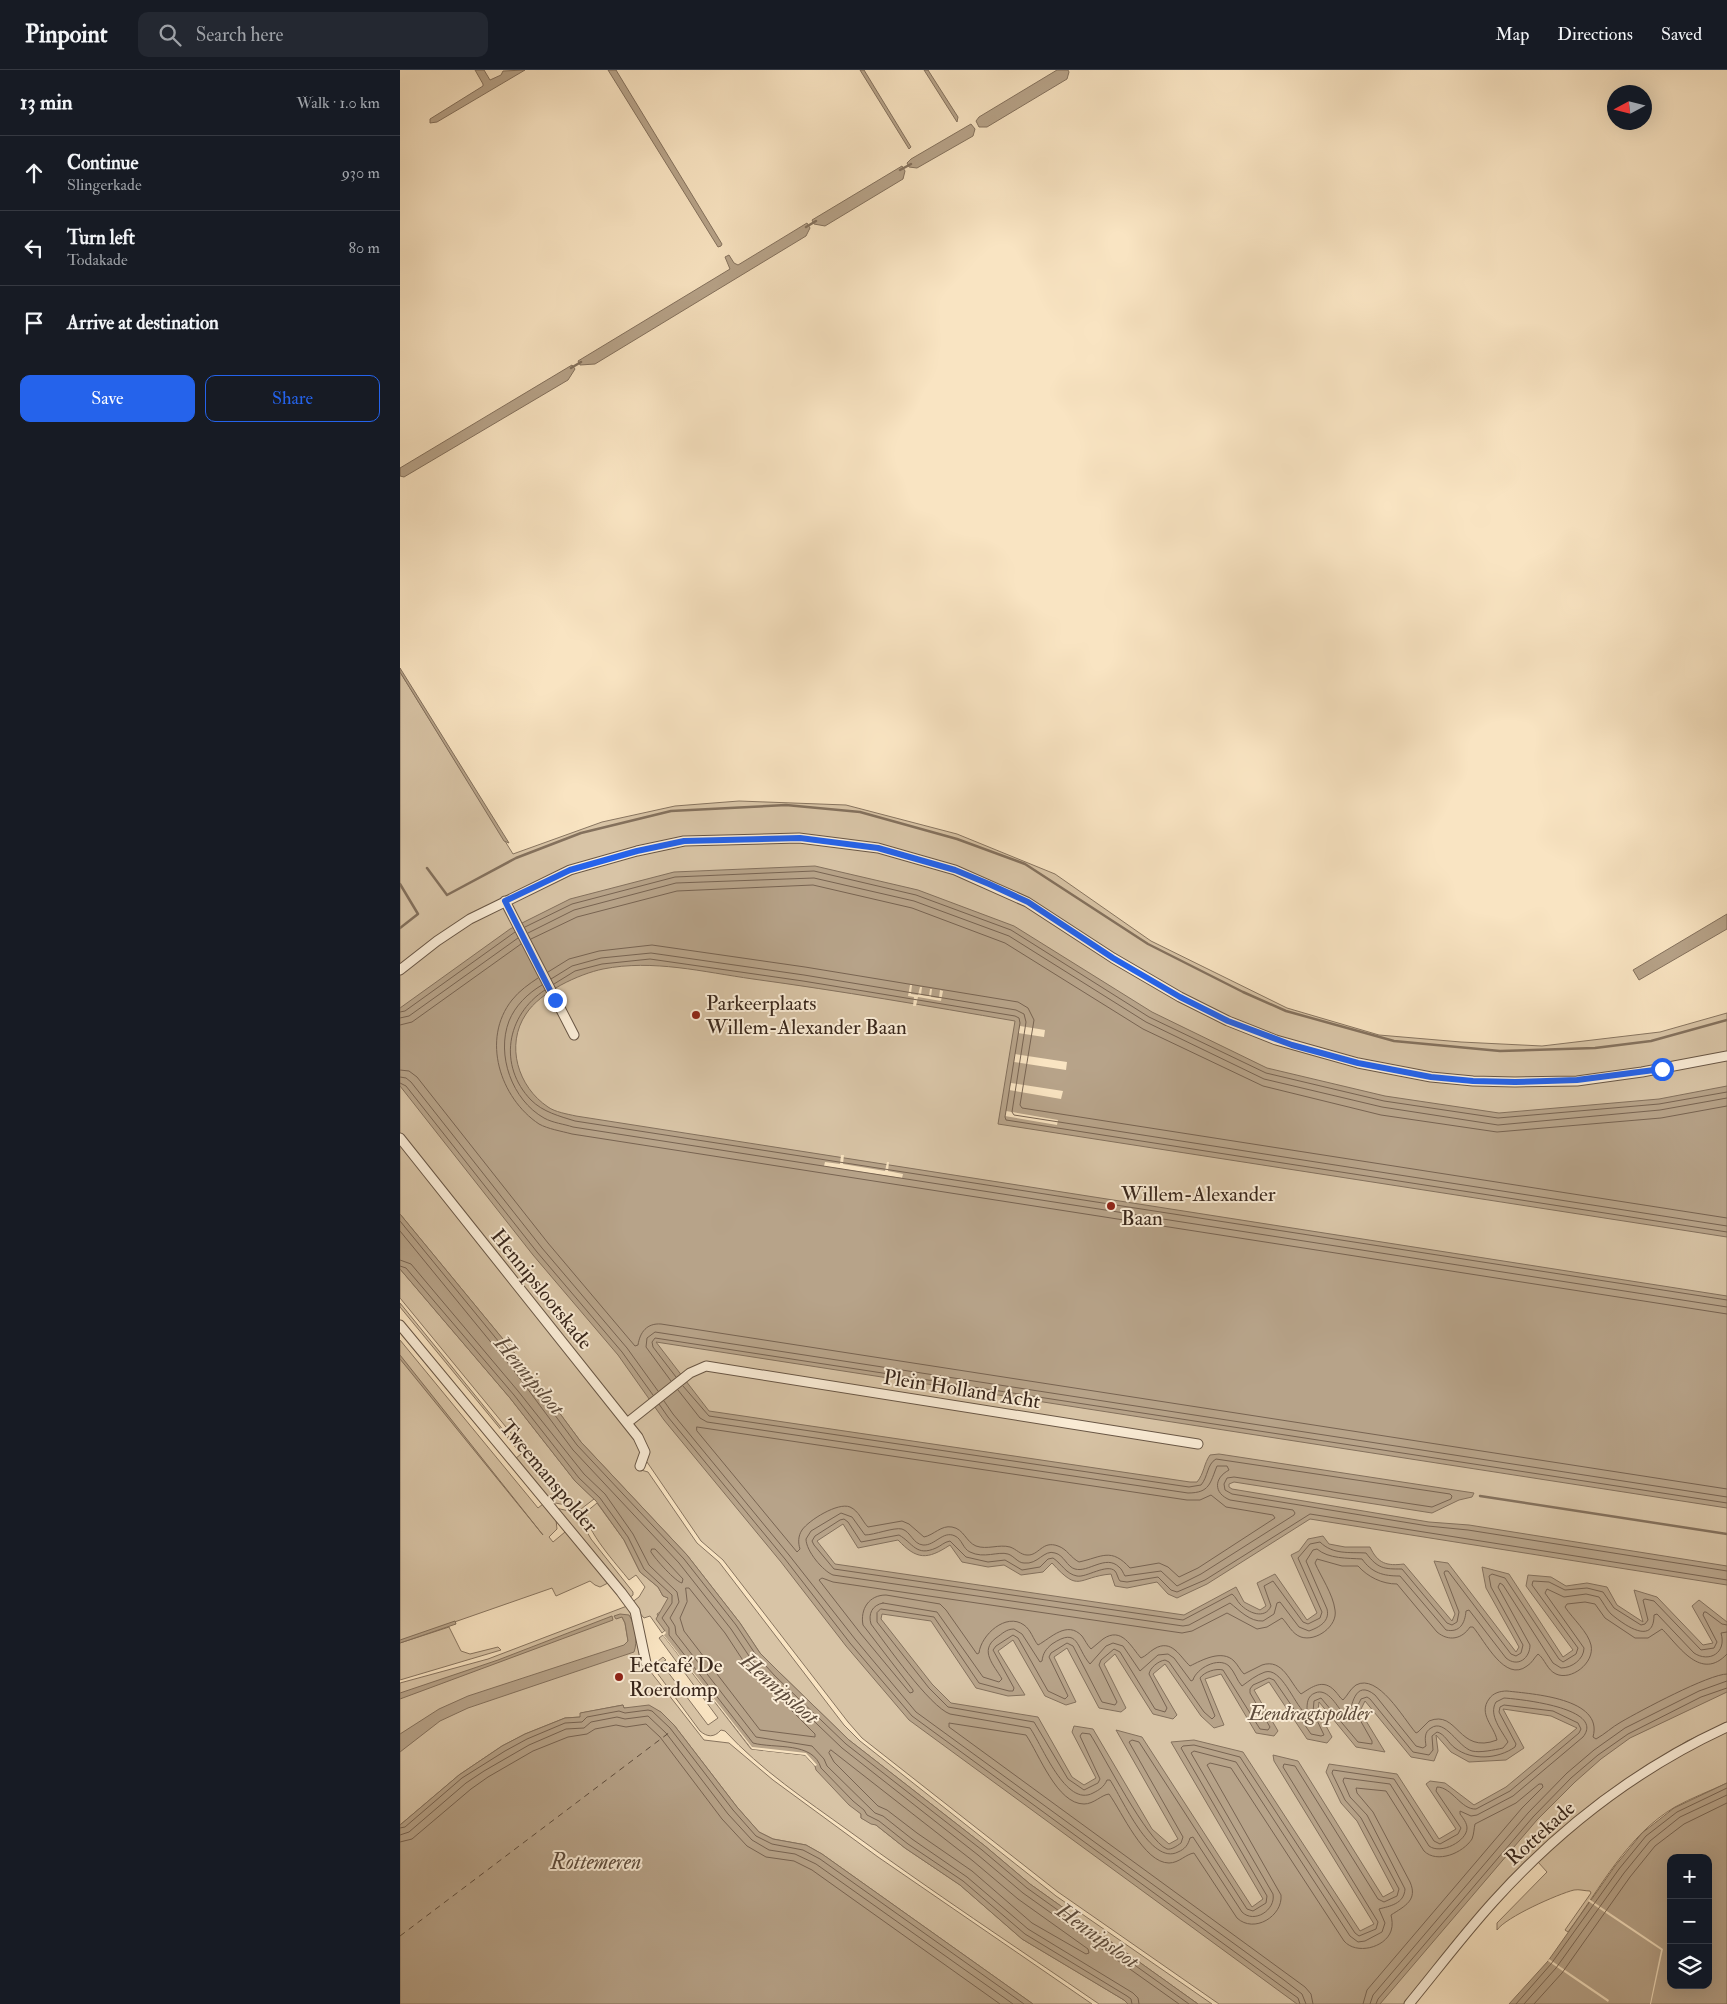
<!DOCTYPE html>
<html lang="en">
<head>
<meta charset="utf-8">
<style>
	body { margin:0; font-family:"IM FELL Double Pica",serif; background:#242831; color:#f1f3f6 }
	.controls { position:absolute; right:15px; bottom:15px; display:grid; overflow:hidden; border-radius:10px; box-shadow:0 5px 20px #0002 }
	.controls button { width:45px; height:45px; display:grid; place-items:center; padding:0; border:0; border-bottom:1px solid #363941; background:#171b24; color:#f1f3f6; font:25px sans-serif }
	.compass { position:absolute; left:1207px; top:15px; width:45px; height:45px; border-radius:50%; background:#171b24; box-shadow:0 5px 20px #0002; rotate:263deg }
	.stop { position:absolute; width:15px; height:15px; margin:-11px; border:4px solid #2563eb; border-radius:50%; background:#fff }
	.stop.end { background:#2563eb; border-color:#fff; box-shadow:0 1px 5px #0008 }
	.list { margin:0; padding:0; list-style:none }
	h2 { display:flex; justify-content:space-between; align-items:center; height:65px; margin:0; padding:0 20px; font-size:21px }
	h2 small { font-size:16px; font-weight:400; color:#9ea1a6 }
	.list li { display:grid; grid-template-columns:32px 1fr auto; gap:15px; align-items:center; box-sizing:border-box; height:75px; padding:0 20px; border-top:1px solid #363941 }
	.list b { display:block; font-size:19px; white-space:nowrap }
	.list p { margin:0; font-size:16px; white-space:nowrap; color:#9ea1a6 }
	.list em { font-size:16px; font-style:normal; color:#9ea1a6 }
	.actions { display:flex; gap:10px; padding:15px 20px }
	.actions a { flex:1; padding:11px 0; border:1px solid #2563eb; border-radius:10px; text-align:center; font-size:18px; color:#2563eb }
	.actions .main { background:#2563eb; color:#fff }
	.icon { flex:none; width:28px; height:28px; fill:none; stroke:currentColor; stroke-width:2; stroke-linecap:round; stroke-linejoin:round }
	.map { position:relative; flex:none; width:1327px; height:1934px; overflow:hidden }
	header { display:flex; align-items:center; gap:30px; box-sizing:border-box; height:70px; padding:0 25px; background:#171b24; border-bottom:1px solid #363941 }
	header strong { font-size:24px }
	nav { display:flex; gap:28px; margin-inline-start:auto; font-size:18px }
	.search { width:350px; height:45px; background:#242831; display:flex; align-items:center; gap:12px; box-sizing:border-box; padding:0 18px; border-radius:10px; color:#9ea1a6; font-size:19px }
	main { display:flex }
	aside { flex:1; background:#171b24 }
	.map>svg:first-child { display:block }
	.green { fill:#d8c4a6; stroke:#887560; fill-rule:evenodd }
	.water { fill:#b7a389; stroke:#84715d; fill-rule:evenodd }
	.pier { fill:#f9e4c2 }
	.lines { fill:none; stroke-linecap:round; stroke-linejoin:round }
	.shore { stroke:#786452; stroke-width:1 }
	.stream { stroke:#84715d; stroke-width:2.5 }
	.ferry { stroke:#5e4c3c; stroke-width:1; stroke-dasharray:6 5; stroke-linecap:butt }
	.street-casing { stroke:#685645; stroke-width:11 }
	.street { stroke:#fbedd7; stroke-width:9 }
	.route { stroke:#2563eb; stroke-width:6 }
	.poi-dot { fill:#8f2418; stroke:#fbedd7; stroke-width:2 }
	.labels { text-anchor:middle; stroke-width:4; stroke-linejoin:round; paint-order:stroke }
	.poi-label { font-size:21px; fill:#38261b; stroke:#fbedd7; text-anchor:start }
	.street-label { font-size:21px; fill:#38261b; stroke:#fbedd7 }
	.park-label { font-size:21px; font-style:italic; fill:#604e3e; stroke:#fbedd7 }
	.water-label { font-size:22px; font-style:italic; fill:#5e4c3c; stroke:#fbedd7 }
</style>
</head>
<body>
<header>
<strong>Pinpoint</strong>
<div class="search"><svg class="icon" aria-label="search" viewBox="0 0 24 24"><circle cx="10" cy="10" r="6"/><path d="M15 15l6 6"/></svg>Search here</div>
<nav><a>Map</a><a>Directions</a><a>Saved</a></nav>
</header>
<main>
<aside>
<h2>13 min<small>Walk · 1.0 km</small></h2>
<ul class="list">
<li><svg class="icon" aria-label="ahead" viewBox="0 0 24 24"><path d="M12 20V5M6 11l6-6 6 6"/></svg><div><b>Continue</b><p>Slingerkade</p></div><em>930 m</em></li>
<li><svg class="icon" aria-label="left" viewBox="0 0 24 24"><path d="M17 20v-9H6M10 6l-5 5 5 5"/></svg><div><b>Turn left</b><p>Todakade</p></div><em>80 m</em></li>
<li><svg class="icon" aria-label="arrive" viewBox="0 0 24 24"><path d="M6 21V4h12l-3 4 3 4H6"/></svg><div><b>Arrive at destination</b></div></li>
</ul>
<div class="actions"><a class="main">Save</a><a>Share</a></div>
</aside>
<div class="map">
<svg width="1327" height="1934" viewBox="0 0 1327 1934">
	<rect width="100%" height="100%" fill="#f9e4c2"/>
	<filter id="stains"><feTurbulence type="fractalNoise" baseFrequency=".004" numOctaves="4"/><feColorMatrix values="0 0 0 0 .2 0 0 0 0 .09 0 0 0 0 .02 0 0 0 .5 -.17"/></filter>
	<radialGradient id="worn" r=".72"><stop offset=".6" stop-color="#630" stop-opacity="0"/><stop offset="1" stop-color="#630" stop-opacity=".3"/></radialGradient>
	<path class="green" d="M0 602 113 784 202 752 275 736 339 731 446 735 557 764 655 804 751 871 887 938 979 965 1061 972 1142 976 1260 962 1327 943V1653L1287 1671 1221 1713 1147 1773 1005 1934H819L658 1822 462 1668 448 1652 323 1490 301 1471 247 1392 241 1400 248 1402 297 1473 319 1492 444 1655 460 1671 656 1826 812 1934H798L630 1814 585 1776 449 1670 379 1602 360 1583 340 1553 287 1485 181 1372 121 1291 0 1144Z
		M0 1199 110 1328 175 1411 194 1429 181 1439 174 1437 161 1424 0 1228Z
		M0 1233 157 1426 166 1435 150 1432 115 1389 121 1384 0 1237Z
		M0 1270 138 1438 143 1434 156 1450 157 1459 149 1467 153 1472 165 1462 171 1464 210 1512 200 1517 195 1515 190 1511 156 1526 152 1518 0 1571Z
		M197 1433 224 1470 240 1502 258 1517 263 1526 269 1528 263 1540 257 1544 265 1561 262 1563 250 1546 244 1548 231 1533 239 1527 245 1517 236 1505 229 1510C218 1496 184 1459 186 1442Z
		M156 1438 173 1442 181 1451 191 1469 233 1522V1525L229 1528Z
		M227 1536 234 1547 244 1601H250L304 1670 329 1673 373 1710 478 1787 692 1934H633L422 1784 406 1775 373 1769 359 1762 337 1737 274 1655 261 1642 224 1638 223 1635 181 1643V1647L165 1648 125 1664 102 1676 59 1705 0 1755V1613L88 1589ZM222 1547 232 1549 230 1583 224 1575 228 1571 225 1553Z
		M49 1557 61 1581 70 1584 98 1577 101 1580 0 1610V1573Z
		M263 1565 351 1679 405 1685 443 1728 461 1744V1748L476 1755 505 1778 560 1815 622 1869 724 1930 728 1934H699C616 1877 531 1821 449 1761 406 1730 361 1700 325 1661L321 1660C314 1668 307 1667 300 1661L252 1596 263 1587 266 1590 261 1593 308 1655 318 1648 259 1568Z
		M1327 1661V1713C1310 1721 1291 1728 1275 1737 1227 1765 1200 1819 1168 1862L1165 1860 1191 1823 1190 1821C1185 1821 1179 1819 1174 1820 1158 1824 1106 1847 1097 1860V1853L1147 1802 1138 1792C1176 1757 1217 1721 1262 1695 1283 1682 1305 1672 1327 1661Z"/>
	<path class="water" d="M75 0H84L90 10 101 5 103 1 125 0 37 52 30 53V49L83 16V14Z
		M208 0H216L322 174 321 176 318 177Z
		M460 0H464L511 77 509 79Z
		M524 0H528L558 47 557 52Z
		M657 0H668L669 2 667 9 587 57H579L576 51 579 47Z
		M571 54 575 59 573 66 517 98 509 97 507 93 511 89Z
		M502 96 505 101 503 109 425 156 414 154 412 150Z
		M407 153 410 158 406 166 195 294 180 295 178 291 330 199 325 187 329 185 334 193 338 195Z
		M172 295 175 299 168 310 4 407 0 406V398Z
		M0 598 109 773 104 771 0 602Z
		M415 796 518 820 614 856 752 942 867 998 985 1026 1099 1043 1259 1029 1327 1016V1167L598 1054 615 951C528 936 441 921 353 909 303 902 253 889 203 899 179 904 140 922 126 944 105 975 118 1017 148 1037 155 1042 167 1044 176 1046L1327 1226V1438L256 1272 309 1341 790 1412H797C804 1404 804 1393 810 1385L819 1384 1074 1423 1072 1427 1059 1430 1032 1443 834 1412 829 1414V1417L832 1419 1029 1452 1069 1455 1327 1496V1515L910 1449 807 1514 777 1528 768 1524 757 1512 727 1518 715 1516 711 1504C677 1507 680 1524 652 1493L643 1502 621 1505 604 1495 588 1497 562 1492 550 1475C527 1490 517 1490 498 1470L458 1478 443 1454 417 1471 435 1494 784 1545 836 1517 844 1532 860 1540 866 1536 857 1513 875 1504 907 1550 917 1543 891 1485 899 1481 908 1469 923 1466 929 1474 945 1477H970C978 1494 987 1496 1004 1494L1052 1551 1055 1544 1034 1491 1048 1493 1116 1582 1119 1577 1086 1518 1082 1497 1109 1504 1163 1587 1173 1580 1126 1516 1128 1505 1151 1507 1166 1516 1187 1513 1207 1517 1217 1535 1243 1552 1234 1520 1257 1527 1303 1575 1313 1573 1292 1536 1299 1530 1327 1552V1622L1230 1668 1201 1689 1175 1712 1137 1750 980 1934H897L509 1650 446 1576 381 1492 264 1350 218 1285 133 1185 0 1016V938L110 859 170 829 274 802ZM482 1544 531 1551 576 1618 608 1626 625 1625 598 1581 613 1570 645 1626 666 1635 676 1632 654 1587 667 1578 699 1638 721 1642 726 1638 704 1594 715 1584 753 1644 773 1649 777 1645 753 1604 765 1594 801 1646 814 1658 824 1655 805 1609 821 1604 856 1663 874 1666 878 1661 854 1620 869 1612 907 1669 927 1673 932 1667 918 1641 919 1632 956 1677 985 1682 960 1641 965 1631 1011 1687 1034 1691 1038 1681 1036 1665 1051 1682 1069 1692 1106 1690 1124 1678 1103 1639 1151 1646 1177 1658 1106 1717 1074 1735 1045 1713 1030 1711 1026 1714 1056 1759 1039 1769 997 1704 929 1694 926 1702 941 1733 957 1751 994 1821 983 1827 898 1691 873 1685 874 1691 974 1854 960 1861 843 1682 794 1670 771 1672 863 1829 852 1837 742 1667 716 1660 778 1769 769 1774 752 1759 693 1659 674 1656 672 1662 696 1708 684 1715 672 1707 638 1647 551 1633 532 1614 481 1549Z
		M1327 844V859L1239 910 1233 900Z
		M0 1144 121 1291 181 1372 287 1485 340 1553 360 1583 379 1602 449 1670 585 1776 630 1814 798 1934H728L724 1930 622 1869 560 1815 505 1778 476 1755 471 1754 461 1748V1744L449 1735 416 1700 415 1696 405 1685 352 1679 262 1563 265 1561 256 1549 268 1528 263 1526 258 1517 240 1502 224 1470 196 1431 175 1411 110 1328 0 1199Z
		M0 1285 143 1465 0 1289Z
		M220 1544 229 1545C235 1554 238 1572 234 1582L68 1638 40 1651 0 1682V1664L39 1639 68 1626 224 1575 228 1571 225 1553 222 1547 216 1549 214 1546Z
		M212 1546 213 1550 0 1629V1623L98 1590Z
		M55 1551 56 1554 0 1573V1570Z
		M223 1635 224 1638 249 1635 261 1642 274 1655 337 1737 359 1762 373 1769 406 1775 422 1784 633 1934H0V1755L59 1705 102 1676 125 1664 165 1648 180 1647V1643Z
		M1327 1713V1934H1109L1148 1891 1215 1796 1242 1763 1274 1738ZM1271 1788H1308V1915H1271Z"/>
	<path class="pier" d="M510 915H512L511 924 518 925 520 917H522L521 925 529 926 530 919H532L531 927 539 928 540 920 543 921 541 931 518 927 516 936H513L514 927 508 926Z
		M620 956 645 960 644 967 618 963Z
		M615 984 667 992 666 1000 614 992Z
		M611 1013 663 1021 661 1029 609 1020Z
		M606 1041 658 1050 657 1055 605 1046Z
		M441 1085H444L443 1094 485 1101 487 1092H489L488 1101 503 1104 502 1108 424 1096 425 1092 440 1094Z
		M265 1561 266 1563 264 1565 352 1677 406 1683 417 1695 415 1696 405 1685 352 1679 263 1565H260Z
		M1189 1829 1263 1879 1251 1934H1250L1261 1880 1188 1831Z
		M1149 1889 1209 1930 1208 1932 1148 1891Z"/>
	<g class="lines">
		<path class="shore" d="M125 857 172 834 275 807 414 801 516 825 611 860 749 947 866 1003 984 1031 1098 1048 1259 1034 1327 1022
			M128 863 174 840 276 813 414 808 514 831 609 866 746 952 864 1009 982 1037 1098 1055 1260 1040 1327 1028
			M131 869 177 847 277 821 413 815 512 838 605 873 743 959 863 1016 981 1045 1097 1062 1261 1048 1327 1036
			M148 902 169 889 199 881 252 875 405 897 618 932 628 938 634 950 620 1035 622 1038 1327 1148
			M138 908C129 914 119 921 112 930 81 969 100 1028 139 1054 148 1059 161 1061 172 1064L1327 1244
			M151 909 172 896 201 888 251 883 404 905 616 940 624 944 626 952 612 1042 614 1045 1327 1156
			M154 914 175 901 202 894 250 889 403 911 615 946 619 948 620 953 605 1047 606 1050 1327 1162
			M142 915C128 923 115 936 109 951 96 985 112 1030 144 1048 153 1053 164 1054 173 1057L1327 1237
			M145 920C106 945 98 996 131 1030 143 1042 159 1046 175 1051L1327 1230
			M0 942 5 941 115 862
			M0 948 9 946 118 868
			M0 955 12 952 121 874
			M0 1000 9 1001 17 1007 148 1173 235 1276 238 1275C240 1262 247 1253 261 1254L1327 1419
			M0 1007 6 1008 11 1012 142 1178 227 1278 258 1321
			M0 1013 6 1016 137 1182 222 1282 253 1325
			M0 1151 117 1294 177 1375 284 1489 336 1555 356 1585 375 1606 446 1674 582 1780 627 1818 789 1934
			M0 1161 112 1298 173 1380 279 1493 331 1559 351 1589 371 1610 442 1678 578 1785 623 1823 779 1934
			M0 1190 11 1194 118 1321 184 1404 205 1424 233 1464 249 1495 277 1522 279 1532 270 1548 275 1556 276 1564 356 1667 412 1676 424 1689 427 1696 475 1743 483 1746 512 1769 567 1807 628 1859 733 1923 738 1928 739 1934
			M0 1196 6 1198 114 1325 179 1408 200 1428 228 1467 244 1499 272 1525V1533L262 1548 269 1558V1565L353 1673C375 1679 413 1671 421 1698L453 1731 464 1740 467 1745 479 1751 508 1774 563 1811 625 1864 727 1926 731 1929 732 1934
			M276 1307 253 1277 252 1272 255 1268 1327 1433
			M271 1311 246 1277 247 1268 255 1262 1327 1427
			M283 1316 309 1346 789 1417 801 1415C808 1407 807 1394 816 1389L1050 1424 1052 1426 1051 1429 1032 1437 834 1407 827 1408 824 1414 825 1420 832 1424 1028 1456 1068 1460 1327 1501
			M278 1320 300 1348 307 1352 788 1423C810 1423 810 1413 817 1396H827L829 1400C814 1408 813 1423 830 1430L893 1440 895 1443 894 1445 801 1504 777 1516 761 1501 725 1506C723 1503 722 1499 719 1497 706 1484 688 1503 675 1499 667 1497 664 1485 655 1483 644 1479 638 1495 624 1493 618 1493 614 1486 608 1484 598 1481 584 1489 570 1482 563 1479 562 1469 555 1466 543 1460 535 1476 523 1475 513 1474 511 1462 502 1459 494 1457 474 1465 465 1465L452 1447 441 1443 411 1461 406 1469C406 1481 423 1501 433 1505L783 1556 789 1555 830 1533C839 1540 850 1552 863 1551L874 1544 877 1533 880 1532 899 1557 909 1561C920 1557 930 1551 927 1539L906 1491 913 1480 917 1479C929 1489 947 1488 962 1489 972 1503 983 1506 1000 1506L1046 1560C1060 1563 1065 1553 1066 1541L1069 1540 1106 1588C1118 1598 1130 1588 1130 1575L1098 1517 1100 1513 1103 1515 1153 1593 1161 1598C1172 1598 1184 1589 1184 1578L1145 1523 1147 1519 1164 1527 1186 1524 1199 1527C1203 1532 1206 1539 1211 1544 1223 1554 1254 1577 1254 1545L1257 1544 1294 1583C1309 1593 1327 1583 1321 1563L1327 1562
			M264 1331 273 1344 389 1485 455 1569 516 1642 884 1910 902 1924 906 1934
			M259 1334 268 1347 385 1489 450 1573 512 1646 880 1915 898 1928 900 1934
			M297 1357 787 1430H800L811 1425 826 1437 873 1445 875 1448 798 1498 779 1507 768 1497 759 1493 730 1498C711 1477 702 1487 679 1492 671 1488 667 1479 658 1476 642 1470 639 1486 627 1485 621 1485 616 1479 610 1477 599 1474 587 1480 576 1476 566 1472 564 1459 552 1457 541 1455 534 1465 524 1467L509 1454 502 1451 468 1457C462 1451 459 1441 450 1437 438 1432 409 1450 402 1460 398 1466 398 1473 400 1479L397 1482 297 1361Z
			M252 1479H255L283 1509 282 1513C276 1512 255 1489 251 1482Z
			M1327 1510 910 1444 805 1510 777 1522 771 1520 758 1507 727 1512 720 1511C718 1509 717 1503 715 1501 707 1493 686 1508 677 1506 666 1504 662 1494 653 1488L648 1489 640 1497 622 1500 605 1490 588 1492 566 1487 550 1471C544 1472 541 1476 536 1478 516 1487 513 1473 499 1465L461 1472 448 1452 444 1449 440 1450 415 1466 412 1471 414 1475 434 1499 783 1550 832 1524C836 1527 837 1531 840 1534 848 1543 865 1550 871 1536L864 1516 873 1511 903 1552 908 1554 920 1548 922 1542 898 1488 910 1474 920 1472C933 1485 950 1482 966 1483 978 1499 984 1499 1002 1499L1047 1553 1052 1555 1057 1552 1059 1542 1044 1503 1045 1501H1048L1111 1584 1116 1586 1121 1583 1123 1575 1091 1517 1089 1506 1092 1504 1105 1508 1159 1589 1163 1592 1176 1584 1178 1578 1132 1515 1133 1511 1149 1512 1165 1520 1187 1518 1203 1522 1214 1538 1241 1555 1245 1554 1248 1550 1243 1530 1245 1529 1254 1531 1301 1580 1314 1578 1317 1572 1303 1545 1304 1542H1306L1322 1554 1327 1555
			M286 1518H289L325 1563 346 1595 415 1664V1667L360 1660 284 1561 280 1548 287 1532Z
			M483 1533 537 1542 583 1607 599 1612 602 1609C594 1595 579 1581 596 1568 602 1564 606 1559 614 1559L622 1564 640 1592 642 1591C643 1583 646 1579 652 1574 679 1556 676 1578 690 1594L706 1576 713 1573 723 1576 740 1601 758 1585 768 1584 774 1588 791 1611 793 1610C796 1599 818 1586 829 1596 835 1602 837 1611 842 1616 849 1611 856 1605 865 1602 881 1597 894 1633 904 1642L907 1640C907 1634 907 1626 915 1623 928 1617 938 1638 945 1646L948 1647C952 1638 954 1608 975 1625L1016 1676 1023 1678 1026 1676C1025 1669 1024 1662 1031 1658 1045 1648 1058 1677 1072 1681 1080 1683 1094 1680 1103 1678L1108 1672C1102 1661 1088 1645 1096 1632L1104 1628C1119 1629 1206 1638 1183 1667L1113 1726 1077 1745 1071 1746 1060 1741V1744C1063 1748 1067 1753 1067 1758 1067 1771 1041 1785 1029 1776L990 1714 944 1708 943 1711 950 1727 967 1745 1005 1819C1004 1834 990 1836 979 1839L985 1853 982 1862 965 1871 958 1872 950 1866 836 1692 794 1681 791 1683 873 1824C876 1840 854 1854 842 1842L793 1767 790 1768C788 1775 785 1779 778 1782 751 1796 722 1728 710 1710H707C704 1717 699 1720 693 1723 666 1738 642 1675 630 1658L550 1644C530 1637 485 1573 471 1554 468 1544 472 1535 483 1533Z
			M481 1539 534 1547 579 1613 609 1621H613L614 1618 593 1580 596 1576 613 1565 618 1568 648 1621 665 1629 668 1626 649 1587 651 1583 667 1573 673 1576 702 1632 715 1635 717 1632 699 1595 701 1590 714 1579 720 1582 755 1639 765 1642 767 1638 749 1604C750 1598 758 1591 765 1590L769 1592 804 1642 812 1649 815 1646 800 1608C804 1602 816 1598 823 1600L860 1659 868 1660 870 1657 850 1623V1619L853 1615 869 1608 874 1610 911 1664 921 1666 924 1665 913 1642 914 1631 921 1628 958 1672 972 1674V1671L955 1641 961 1629 967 1627 970 1629 1013 1682 1029 1685 1033 1680 1032 1666 1037 1662C1045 1664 1048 1673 1055 1678 1072 1691 1098 1689 1115 1677L1116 1674 1099 1642 1100 1637 1104 1635 1153 1641 1178 1653 1181 1659 1179 1663 1110 1721 1076 1739C1061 1740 1052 1717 1037 1717L1036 1721 1061 1758 1058 1764 1040 1774 1034 1771 994 1709 933 1700 932 1703 945 1730 961 1748 999 1819 997 1826 984 1832 978 1829 895 1696 884 1694 883 1697 978 1852 976 1859 959 1866 955 1863 840 1687 794 1675 783 1676 781 1678 867 1826 866 1833 853 1841 847 1839 739 1672 732 1670 729 1672 783 1767 781 1773C777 1776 771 1780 767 1779 747 1771 704 1686 690 1664L682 1663 680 1666 700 1709 698 1713 684 1720 668 1709 634 1652 548 1637 529 1618 477 1552V1543Z
			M1327 1584C1301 1612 1279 1576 1262 1559L1248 1568H1235L1205 1548 1195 1534 1185 1532 1167 1534 1165 1537C1173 1549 1188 1562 1191 1575 1195 1593 1171 1611 1156 1604 1147 1600 1145 1589 1138 1584 1134 1588 1132 1593 1127 1596 1105 1613 1085 1571 1073 1557H1070C1062 1569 1049 1572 1037 1562L997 1514C982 1514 968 1507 958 1496H942L917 1489 915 1493C921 1507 933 1524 935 1540 938 1556 916 1572 901 1567 892 1564 888 1554 882 1548L867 1557 857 1559 827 1543 792 1561 782 1563 433 1512 422 1508 419 1510 461 1564 510 1623 513 1622V1620L463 1555C460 1539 469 1525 486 1525L540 1534 546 1540 577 1584 579 1583C581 1565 606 1542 624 1555 631 1560 633 1569 638 1575 651 1568 667 1550 682 1566 685 1570 687 1575 691 1579 695 1576 699 1572 703 1569 722 1556 731 1577 741 1588 746 1586 749 1582 754 1579 772 1568 780 1587 790 1596 802 1590 822 1579 834 1591 838 1595 840 1600 844 1604 850 1601 856 1598 862 1595 883 1588 890 1613 901 1624 912 1617 923 1608 935 1621 938 1624 940 1628 943 1630 948 1625 950 1619 956 1615 978 1603 1003 1648 1016 1663L1018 1662 1029 1651C1058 1639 1058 1685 1097 1670 1094 1656 1078 1644 1089 1629 1093 1623 1100 1621 1107 1621 1132 1624 1204 1628 1193 1667L1196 1669C1205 1664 1212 1657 1221 1652 1240 1641 1309 1604 1327 1604
			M431 1680 573 1791 618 1829 688 1879 689 1883 686 1884 632 1853 572 1801 517 1763 487 1740 478 1736 434 1692 429 1683Z
			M0 1758 5 1757 62 1708 105 1681 127 1669 165 1653 182 1652 187 1647 219 1641 225 1643 248 1640 252 1641 270 1658 333 1740 356 1766 372 1774 403 1780 420 1789 624 1934
			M0 1765 9 1762 66 1713 84 1701 129 1675 166 1659 184 1658 191 1652 217 1647 225 1649 248 1646 266 1663 328 1744 352 1770 369 1780 395 1784 416 1794 613 1934
			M0 1772 12 1769 71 1719 88 1707 133 1681 168 1667 187 1664 195 1659 216 1655 226 1657 246 1654 260 1667 322 1749 347 1776 366 1787 394 1791 412 1800 600 1934
			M913 1934 911 1924 905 1917 549 1657V1653L626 1665C639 1684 657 1734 684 1734 694 1734 701 1725 709 1724 722 1742 744 1793 769 1793 779 1793 786 1784 794 1783L837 1848C854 1864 883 1846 881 1825L807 1695 810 1693 831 1698 944 1871C956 1885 985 1878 991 1861 993 1855 992 1850 991 1845 1005 1836 1018 1830 1010 1812L973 1742 957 1723 956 1718 986 1721 1024 1781C1037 1794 1063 1783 1072 1769 1074 1764 1074 1758 1075 1754L1116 1733 1139 1714H1142L1143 1717 1122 1738 967 1920 963 1934
			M970 1934 973 1925 1128 1743 1167 1703 1194 1680 1225 1658 1299 1621 1327 1611
			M976 1934 978 1929 1133 1747 1171 1708 1198 1685 1228 1664 1301 1627 1327 1618
			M1116 1934 1151 1894 1219 1799 1246 1766 1277 1742 1327 1718
			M1124 1934 1156 1898 1224 1803 1250 1771 1280 1747 1327 1725
			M1134 1934 1162 1903 1230 1807 1255 1776 1284 1754 1327 1733"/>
		<path class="stream" d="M500 100 511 94
			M406 157 416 151
			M171 298 181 292
			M27 798 47 825 116 788 181 763 271 741 386 735 460 742 557 769 625 794 748 874 843 922 886 941 994 971 1100 981 1195 978 1251 971 1327 950
			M0 858 18 844 0 814
			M1080 1426 1327 1464"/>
		<path class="ferry" d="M0 1866 270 1662"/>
		<g class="street-casing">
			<path id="street" d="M105 831 174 965
				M0 900 37 871 70 849 170 800 237 781 284 771 399 768 478 778 555 800 627 832 713 888 780 927 828 951 876 970 958 993 1031 1007 1073 1011 1115 1012 1177 1011 1242 1002 1327 986
				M0 1068 238 1367 245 1382 240 1396
				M0 1255 221 1522 235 1541 246 1593
				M227 1353 290 1303 306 1296 798 1374
				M1009 1934C1037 1900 1064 1864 1094 1831 1160 1758 1238 1698 1327 1657"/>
		</g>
		<use href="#street" class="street"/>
	</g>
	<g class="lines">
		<path class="route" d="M155 930 105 831 170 800 237 781 284 771 400 768 478 778 555 800 589 814 628 832 713 888 780 927 828 951 892 975 958 993 1031 1007 1073 1011 1115 1012 1177 1010 1262 999"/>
	</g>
	<g class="poi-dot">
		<circle cx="296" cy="945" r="5"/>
		<circle cx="711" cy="1136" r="5"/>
		<circle cx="219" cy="1607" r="5"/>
	</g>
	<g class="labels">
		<g class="poi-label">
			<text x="306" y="940">Parkeerplaats<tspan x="306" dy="24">Willem-Alexander Baan</tspan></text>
			<text x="721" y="1131">Willem-Alexander<tspan x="721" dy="24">Baan</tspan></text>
			<text x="229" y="1602">Eetcafé De<tspan x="229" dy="24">Roerdomp</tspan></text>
		</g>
		<g class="street-label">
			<text transform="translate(142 1219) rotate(51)" y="7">Hennipslootskade</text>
			<text transform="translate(562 1319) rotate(9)" y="7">Plein Holland Acht</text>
			<text transform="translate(149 1406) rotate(50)" y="7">Tweemanspolder</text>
			<text transform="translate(1140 1763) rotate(-42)" y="7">Rottekade</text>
		</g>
		<g class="park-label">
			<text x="910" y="1650">Eendragtspolder</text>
		</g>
		<g class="water-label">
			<text transform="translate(130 1305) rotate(50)" y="8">Hennipsloot</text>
			<text transform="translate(380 1618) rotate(41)" y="8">Hennipsloot</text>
			<text x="196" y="1799">Rottemeren</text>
			<text transform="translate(698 1865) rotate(36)" y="8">Hennipsloot</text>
		</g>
	</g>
	<rect width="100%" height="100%" filter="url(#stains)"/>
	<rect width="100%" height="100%" fill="url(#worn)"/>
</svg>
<div class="controls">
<button>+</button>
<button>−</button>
<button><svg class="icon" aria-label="layers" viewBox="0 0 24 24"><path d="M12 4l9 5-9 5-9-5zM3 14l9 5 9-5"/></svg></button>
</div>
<svg class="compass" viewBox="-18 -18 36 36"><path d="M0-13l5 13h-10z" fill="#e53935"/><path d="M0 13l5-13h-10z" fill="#9ea1a6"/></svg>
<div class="stop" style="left:1262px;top:999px"></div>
<div class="stop end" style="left:155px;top:930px"></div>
</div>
</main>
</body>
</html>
